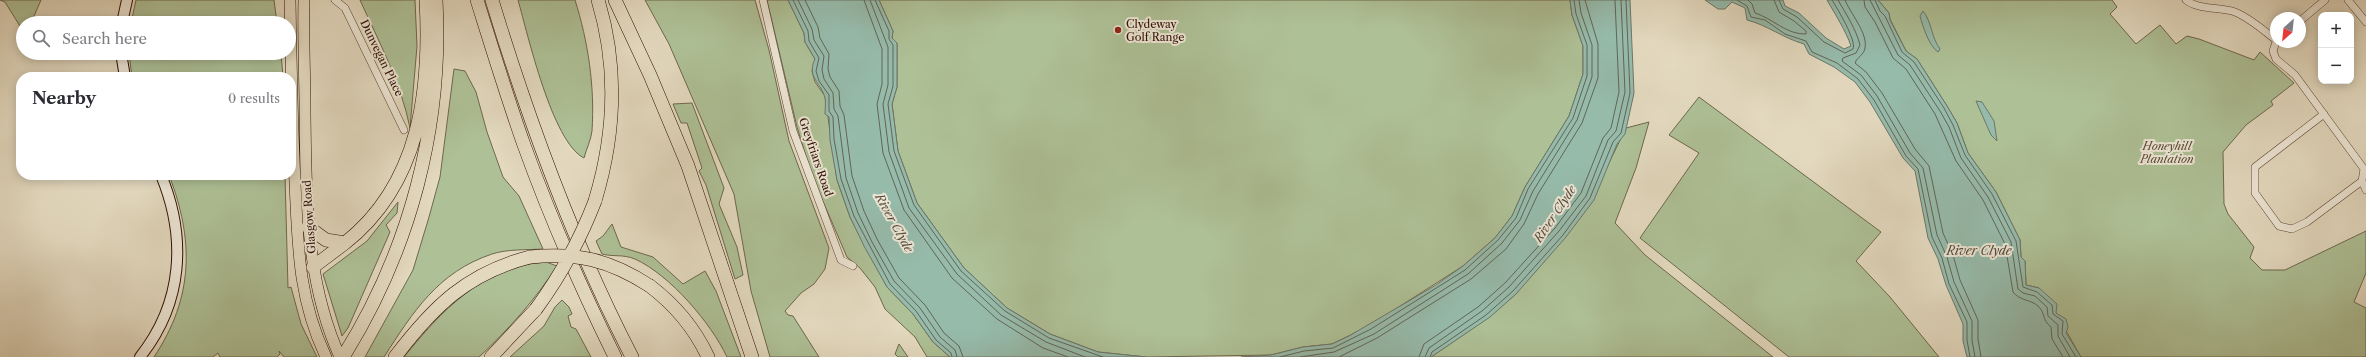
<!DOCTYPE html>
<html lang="en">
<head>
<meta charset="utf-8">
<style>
	body { margin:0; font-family:"Libre Caslon Text",serif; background:#f7f7f7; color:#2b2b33 }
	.controls { position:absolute; right:12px; top:12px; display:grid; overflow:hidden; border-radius:8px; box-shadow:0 2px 10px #0003 }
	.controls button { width:36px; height:36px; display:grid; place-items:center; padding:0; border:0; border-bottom:1px solid #e1e1e2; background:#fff; color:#2b2b33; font:20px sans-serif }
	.compass { position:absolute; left:2270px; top:12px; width:36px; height:36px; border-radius:50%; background:#fff; box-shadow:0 2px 10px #0003; rotate:207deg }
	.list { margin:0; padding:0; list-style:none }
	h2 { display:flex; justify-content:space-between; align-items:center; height:52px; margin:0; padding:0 16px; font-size:17px }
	h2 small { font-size:13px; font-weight:400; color:#7c7c81 }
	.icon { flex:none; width:22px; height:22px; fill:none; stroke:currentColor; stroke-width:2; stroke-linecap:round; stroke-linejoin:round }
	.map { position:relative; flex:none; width:2366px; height:357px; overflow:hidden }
	.search { position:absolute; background:#fff; box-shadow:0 2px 10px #0003; left:16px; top:16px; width:280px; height:44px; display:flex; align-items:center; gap:10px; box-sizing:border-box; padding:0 14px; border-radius:22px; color:#7c7c81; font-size:15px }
	.panel { position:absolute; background:#fff; box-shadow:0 2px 10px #0003; left:16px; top:72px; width:280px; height:108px; border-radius:16px }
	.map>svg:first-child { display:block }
	.green { fill:#aec096; stroke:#6e674c }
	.water { fill:#96bbab; stroke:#6d7668 }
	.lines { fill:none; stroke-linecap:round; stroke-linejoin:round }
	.shore { stroke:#626457; stroke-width:1 }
	.minor-casing { stroke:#5c4132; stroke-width:8 }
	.secondary-casing { stroke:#2f0e03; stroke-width:12 }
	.primary-casing { stroke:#2f0e03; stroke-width:12 }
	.motorway-casing { stroke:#2f0e03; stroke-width:14 }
	.minor { stroke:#ede6d5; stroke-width:7 }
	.secondary { stroke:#ede6d5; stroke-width:10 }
	.primary { stroke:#e3d9bf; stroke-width:11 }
	.motorway { stroke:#e3d9bf; stroke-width:13 }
	.motorway-bridge-casing { stroke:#2f0e03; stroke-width:14; stroke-linecap:butt }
	.motorway-bridge { stroke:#e3d9bf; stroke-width:13 }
	.poi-dot { fill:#8f2418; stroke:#ede6d5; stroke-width:1.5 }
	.labels { text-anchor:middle; stroke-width:4; stroke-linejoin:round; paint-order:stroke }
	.poi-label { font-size:11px; fill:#2f0e03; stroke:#ede6d5; text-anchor:start }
	.street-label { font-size:11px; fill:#2f0e03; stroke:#ede6d5 }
	.park-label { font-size:11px; font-style:italic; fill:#5b4c36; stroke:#ede6d5 }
	.water-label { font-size:12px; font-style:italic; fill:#534b3e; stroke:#ede6d5 }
</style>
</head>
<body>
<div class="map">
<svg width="2366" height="357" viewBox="0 0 2366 357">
	<rect width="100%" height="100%" fill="#e3d9bf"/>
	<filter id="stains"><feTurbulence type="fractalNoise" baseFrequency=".005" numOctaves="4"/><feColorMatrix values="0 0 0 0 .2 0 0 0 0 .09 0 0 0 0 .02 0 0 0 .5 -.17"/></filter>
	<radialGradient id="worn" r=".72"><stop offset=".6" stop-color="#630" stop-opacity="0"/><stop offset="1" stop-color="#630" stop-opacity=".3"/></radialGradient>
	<path class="green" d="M0 0H41L31 23H23V31L5 2Z
		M136 0H274L277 23H131Z
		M360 0H415L417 46 410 128C401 83 379 42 360 0Z
		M518 0H575C588 41 595 87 592 131 591 140 586 150 584 158 552 142 528 35 518 0Z
		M645 0H755L769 50 789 141 829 248 825 269 814 284 801 293 785 311 788 315 793 316 819 357H770L751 291 734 194 669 44Z
		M767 0H788L804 33 805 42 815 59 812 71 815 82 825 96 837 180 850 217 887 287 913 314 933 342 950 357H927L915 337 885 309 875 287 860 268 847 257 812 176 797 127Z
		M879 0H1570L1572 15 1583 46V74L1569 116 1525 187 1512 216 1495 238 1463 266 1369 326 1332 344 1303 347 1271 355 1146 357 1098 352 1050 334 1007 308 964 268 917 203 898 151 892 104 897 87V43L892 38 893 31Z
		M1878 0H2112L2117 7 2110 14 2136 44 2160 25 2176 44 2187 36 2199 39 2254 60 2260 52 2294 83 2271 101 2273 105 2246 125 2223 152 2224 204 2228 214 2254 247 2250 258 2262 270H2285L2366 231V273L2354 302 2366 308V357H2081L2056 313 2039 288 2026 285 2025 261 2021 257 2020 240 1996 192 1968 153 1957 123 1947 106 1917 59 1906 51 1890 19 1889 13Z
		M129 53H281L283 77H132Z
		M454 69 465 71 476 92 487 132 503 177 519 196 543 249C527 250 507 249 492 254 438 272 413 312 384 357H365L413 270 429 217 440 177Z
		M1699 97 1881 232 1856 261 1890 297 1939 357H1789L1640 238 1699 153 1669 135Z
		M692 103 724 188 719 204 737 247 743 275 735 279 706 185 699 171 702 168 687 123H681L673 104Z
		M1649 122 1636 168 1615 223 1645 255 1773 357H1431L1489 317 1516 294 1606 169 1626 128Z
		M169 175H285L288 288 291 287 301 324 317 357H284L279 351 280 354 277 357H220L218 353 213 357H154C194 297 194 240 169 175Z
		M398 202 397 213 386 225 390 232 348 328 342 336 323 274 367 241Z
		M612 224 621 247 653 257 683 284 705 271 716 291 741 357H727C711 323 670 275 635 259 623 254 613 257 602 254L596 241 603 236Z
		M546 262 557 266C535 300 509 329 479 357H404C441 311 483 266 546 262Z
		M562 300 569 307 572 314 568 316 571 327 576 329 591 357H510L544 326 555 307Z
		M899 344 908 357H898L895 354Z"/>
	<path class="water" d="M788 0H879L893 31 892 38 897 43V87L892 104 898 151 917 203 964 268 1007 308 1050 334 1098 352 1146 357H950L933 342 913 314 887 287 864 246 850 217 837 180 830 140 829 117 825 114C825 109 826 103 825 98 822 84 806 77 815 59L805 42 804 33Z
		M1570 0H1630L1634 93 1625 134 1617 144 1594 200 1566 237 1516 294 1490 317 1431 357H1241L1271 355 1303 347 1332 344 1349 336 1436 285 1463 266 1495 238 1512 216 1525 187 1569 116 1583 74V46L1572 15Z
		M1705 0H1783L1785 6 1799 13 1826 38 1844 49 1851 46C1846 31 1835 14 1827 0H1878L1889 13 1890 20 1906 51 1917 59 1947 106 1957 123 1968 153 1996 192 2020 240 2021 257 2025 261 2026 285 2039 288 2057 304 2056 313 2066 319 2068 327 2066 333 2081 357H1967L1963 341V324L1946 285 1938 259 1928 238 1915 171 1903 158 1870 102 1855 82 1834 67 1809 54 1804 44C1783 38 1767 25 1747 20L1745 8 1732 2 1725 9H1718Z
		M1923 11C1932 22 1931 37 1940 49L1938 52C1929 46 1923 27 1920 16Z
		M1976 101 1982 102 1994 121 1997 141 1991 135Z"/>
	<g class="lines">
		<path class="shore" d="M793 0 808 31 809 41 819 58 816 71 819 81 829 95V111L833 117 834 139 841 179 854 216 890 284 916 311 936 340 951 353 952 357
			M798 0 812 29 814 40 824 56 822 70 824 79 833 93 834 109 838 116 846 178 858 213 872 242 894 281 920 308 940 337 955 350 957 357
			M805 0 818 27 820 38 829 54 828 69 830 77 839 91 840 106 844 115 852 176 864 211 877 239 899 278 925 305 944 333 959 346 963 357
			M864 0 882 49V84L877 104 883 153 904 210 952 278 997 319 1043 348 1068 357
			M870 0 888 47V85L883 104 889 152 909 208 957 274 1001 315 1046 342 1085 357
			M875 0 889 31V39L893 45V86L888 104 894 151 914 205 961 271 1005 311 1049 338 1103 357
			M1737 0 1747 6 1751 17 1765 20 1785 34 1806 41 1812 52 1837 63 1858 79 1874 100 1906 156 1918 169 1932 237 1942 258 1949 284 1967 322V340L1970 357
			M1748 0 1752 4 1755 13C1772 18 1787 35 1806 34V31L1794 21 1779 12 1774 0
			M1779 0 1783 9 1797 17 1824 42 1845 53 1853 49C1857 41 1837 8 1832 0
			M1838 0C1846 14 1856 29 1860 45L1856 53 1843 58 1842 61 1861 75 1877 96 1910 153 1923 168 1937 235 1947 257 1954 282 1972 321V340L1975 357
			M1845 0C1850 13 1868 33 1865 48 1864 55 1857 57 1855 63L1866 72 1882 93 1915 149 1929 166 1943 233 1953 255 1960 280 1978 320V339L1981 357
			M1864 0 1865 7 1875 22 1893 58 1906 69 1935 114 1956 161 1983 200 2005 244 2013 292C2020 301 2030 299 2038 306 2045 312 2042 320 2051 327L2052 339 2063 357
			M1870 0 1898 55 1910 65 1940 111 1949 127 1961 158 1988 197 2011 242 2018 289 2023 293 2035 296 2047 307 2048 316 2058 325V336L2070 357
			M1875 0 1880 11 1885 16 1902 52 1914 62 1944 108 1953 125 1965 155 1992 194 2016 241 2023 287 2037 292 2052 305 2053 314 2063 321 2062 334 2076 357
			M1280 357 1304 351 1333 348 1371 329 1465 270 1498 240 1516 218 1528 189 1573 118 1587 76V45L1576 14 1574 0
			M1300 357 1334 352 1374 334 1468 274 1502 243 1520 220 1533 191 1577 120 1592 77V45L1581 13 1579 0
			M1339 357 1377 338 1471 279 1506 249 1524 224 1538 194 1582 123 1598 78V44L1585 0
			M1419 357 1424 344 1478 307 1505 283 1555 228 1581 193 1603 138 1611 128 1619 92 1615 0
			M1425 357 1429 348 1482 311 1509 287 1559 231 1586 196 1608 140 1616 131 1625 92 1621 0
			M1430 357 1432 352 1486 315 1513 291 1563 235 1590 198 1613 142 1621 133 1630 93 1626 0"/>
		<g class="minor-casing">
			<path id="minor" d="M335 0 345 8 404 130
				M763 0 793 131 841 260 853 266
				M2186 0C2198 10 2220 7 2235 12 2250 18 2263 30 2276 40
				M2348 0 2366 22
				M2300 21 2325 0
				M2276 42 2273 51 2276 59 2295 75 2364 169 2362 181 2366 190
				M2324 114 2255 167V193L2279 226 2292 229 2307 222 2362 181"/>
		</g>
		<g class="secondary-casing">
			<path id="secondary" d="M122 23 127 0
				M121 53 125 77
				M140 357C183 303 187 238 161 175"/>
		</g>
		<g class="primary-casing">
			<path id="primary" d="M290 0C291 61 292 122 295 182 298 246 298 298 326 357
				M304 0C303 38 305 75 305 112 306 195 305 280 340 357"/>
		</g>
		<g class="motorway-casing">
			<path id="motorway" d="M477 0C492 48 507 97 524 145 550 217 581 288 615 357
				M492 0C529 122 573 243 632 357
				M615 0 650 75 688 166 752 357
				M595 201C615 135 618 66 598 0
				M308 227 326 240 345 243C420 184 431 90 426 0
				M313 267 345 243
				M650 286C675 305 695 329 708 357
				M343 357C410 250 443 126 436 0
				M395 357C433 307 467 273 530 257
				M491 357 536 309"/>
		</g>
		<use href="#minor" class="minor"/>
		<use href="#secondary" class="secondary"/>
		<use href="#primary" class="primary"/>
		<use href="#motorway" class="motorway"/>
		<g class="motorway-bridge-casing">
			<path id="motorway-bridge" d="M530 257C577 252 610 260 650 286
				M536 309C561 275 580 240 595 201"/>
		</g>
		<use href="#motorway-bridge" class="motorway-bridge"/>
	</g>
	<circle class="poi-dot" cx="1118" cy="30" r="4"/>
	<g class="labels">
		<g class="poi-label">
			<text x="1126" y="28">Clydeway<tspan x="1126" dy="13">Golf Range</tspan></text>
		</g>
		<g class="street-label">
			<text transform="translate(382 58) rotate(64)" y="4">Dunvegan Place</text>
			<text transform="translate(816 157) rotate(71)" y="4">Greyfriars Road</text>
			<text transform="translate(309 217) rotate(-94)" y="4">Glasgow Road</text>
		</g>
		<g class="park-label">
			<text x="2167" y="150">Honeyhill<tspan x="2167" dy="13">Plantation</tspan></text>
		</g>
		<g class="water-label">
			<text transform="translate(1555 214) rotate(-56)" y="4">River Clyde</text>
			<text transform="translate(894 223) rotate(61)" y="4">River Clyde</text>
			<text x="1979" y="255">River Clyde</text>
		</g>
	</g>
	<rect width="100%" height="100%" filter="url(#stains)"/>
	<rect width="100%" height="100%" fill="url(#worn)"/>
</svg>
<div class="controls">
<button>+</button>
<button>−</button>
</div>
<svg class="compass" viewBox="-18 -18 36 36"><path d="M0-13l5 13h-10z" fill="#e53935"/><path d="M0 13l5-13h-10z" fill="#7c7c81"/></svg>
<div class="search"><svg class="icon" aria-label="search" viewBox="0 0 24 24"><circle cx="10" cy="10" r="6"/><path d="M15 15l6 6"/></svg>Search here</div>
<section class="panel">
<h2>Nearby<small>0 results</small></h2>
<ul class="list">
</ul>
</section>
</div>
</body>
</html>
